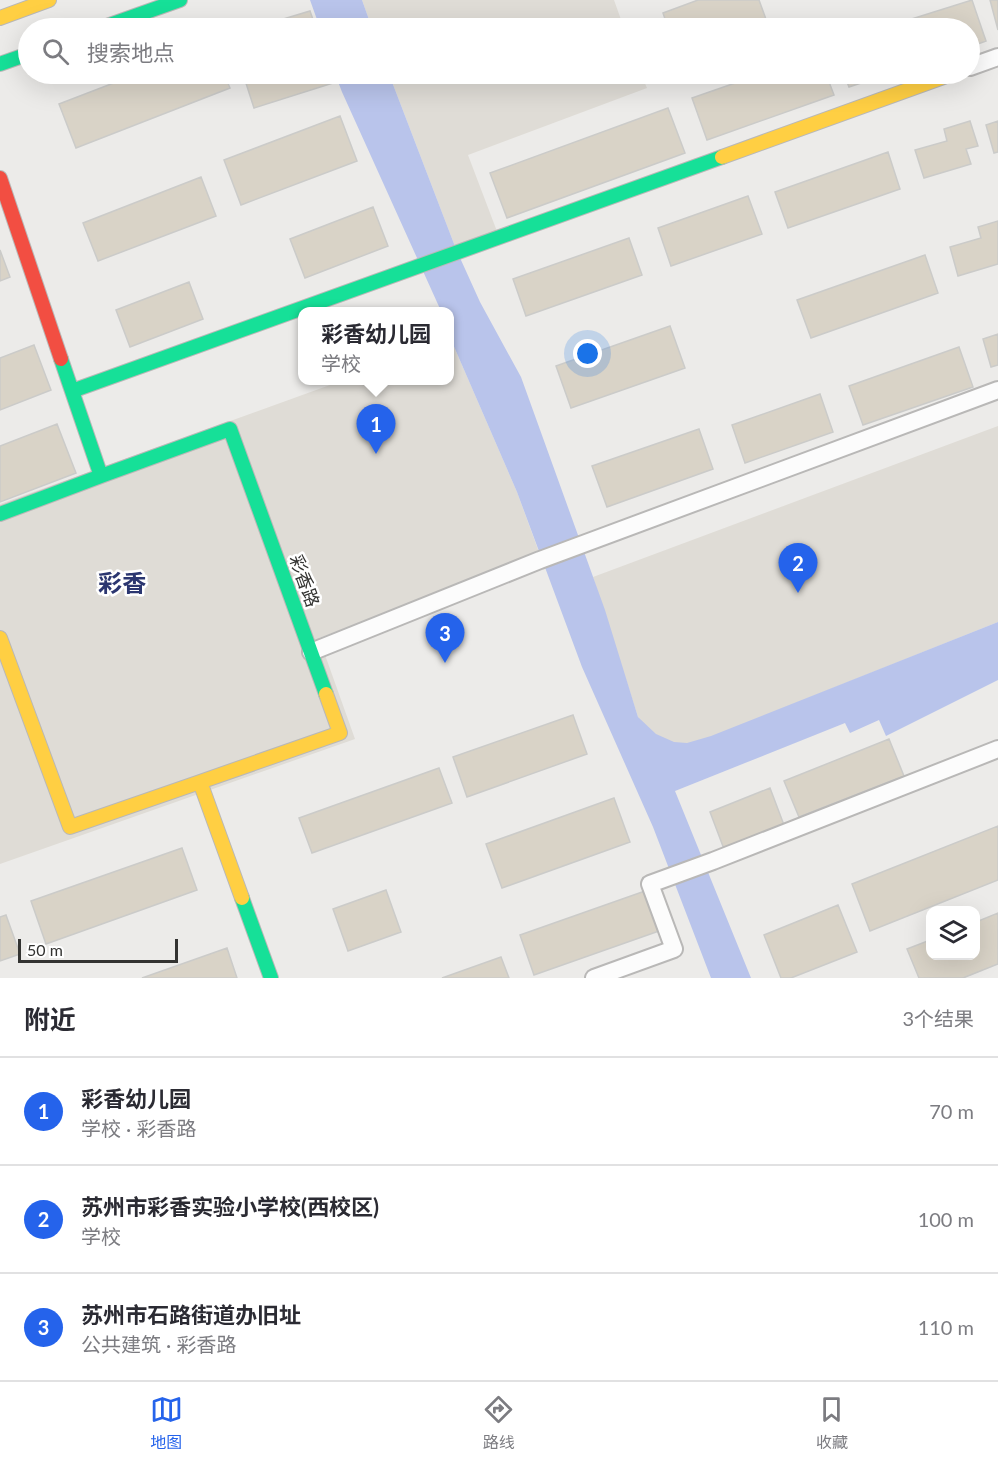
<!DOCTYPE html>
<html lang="zh">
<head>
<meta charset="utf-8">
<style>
	body { margin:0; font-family:Lato,"Noto Sans SC",sans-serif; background:#f7f7f7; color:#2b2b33 }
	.controls { position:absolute; right:18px; bottom:18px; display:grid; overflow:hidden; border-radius:12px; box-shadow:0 6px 24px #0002 }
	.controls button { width:54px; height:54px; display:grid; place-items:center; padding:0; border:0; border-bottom:2px solid #e1e1e2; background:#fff; color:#2b2b33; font:30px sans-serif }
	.scale { position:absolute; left:18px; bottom:15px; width:160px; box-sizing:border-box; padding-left:6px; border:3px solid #333331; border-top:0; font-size:16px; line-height:21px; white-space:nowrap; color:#333331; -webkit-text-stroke:4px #fff; paint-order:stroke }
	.you { position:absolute; left:588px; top:354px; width:21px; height:21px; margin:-15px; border:4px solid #fff; border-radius:50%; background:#1a73e8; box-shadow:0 0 0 9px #1a73e833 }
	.badge { display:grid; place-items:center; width:39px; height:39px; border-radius:50%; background:#2563eb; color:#fff; font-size:20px; font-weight:700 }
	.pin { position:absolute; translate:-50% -50px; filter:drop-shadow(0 2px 3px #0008) }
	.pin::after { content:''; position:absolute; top:32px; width:21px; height:18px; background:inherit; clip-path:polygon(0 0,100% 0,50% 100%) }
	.popup { position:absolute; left:298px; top:307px; width:156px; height:78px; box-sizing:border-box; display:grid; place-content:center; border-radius:12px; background:#fff; filter:drop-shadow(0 2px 4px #0005); font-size:20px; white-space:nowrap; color:#7c7c81 }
	.popup b { font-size:22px; color:#2b2b33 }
	.popup::after { content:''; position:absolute; left:50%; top:100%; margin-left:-12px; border:12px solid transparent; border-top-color:#fff }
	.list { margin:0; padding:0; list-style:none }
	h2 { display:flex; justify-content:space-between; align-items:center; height:78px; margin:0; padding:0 24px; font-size:26px }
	h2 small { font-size:20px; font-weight:400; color:#7c7c81 }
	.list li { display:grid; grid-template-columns:39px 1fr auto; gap:18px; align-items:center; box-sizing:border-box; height:108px; padding:0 24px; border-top:2px solid #e1e1e2 }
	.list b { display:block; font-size:22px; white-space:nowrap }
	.list p { margin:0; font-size:20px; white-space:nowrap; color:#7c7c81 }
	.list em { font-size:20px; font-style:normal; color:#7c7c81 }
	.icon { flex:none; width:33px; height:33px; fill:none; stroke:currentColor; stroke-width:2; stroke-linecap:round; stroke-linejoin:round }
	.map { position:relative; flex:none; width:998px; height:978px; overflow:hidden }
	.search { position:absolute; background:#fff; box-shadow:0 6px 24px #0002; left:18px; right:18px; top:18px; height:66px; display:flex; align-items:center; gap:15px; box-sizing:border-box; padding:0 21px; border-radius:33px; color:#7c7c81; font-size:22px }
	.sheet { height:402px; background:#fff }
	nav { display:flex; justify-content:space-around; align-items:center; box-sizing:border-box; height:84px; border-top:2px solid #e1e1e2; background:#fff; font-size:16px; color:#7c7c81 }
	nav a { display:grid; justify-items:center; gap:3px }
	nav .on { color:#2563eb }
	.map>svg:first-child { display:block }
	.built { fill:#dfdcd6 }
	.water { fill:#b9c4eb }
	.building { fill:#d9d3c7; stroke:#cbcbc9; stroke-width:1.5 }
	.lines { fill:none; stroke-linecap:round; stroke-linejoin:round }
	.street-casing { stroke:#b9b8b7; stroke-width:20 }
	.fast-casing { stroke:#b9b8b7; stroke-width:16 }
	.slow-casing { stroke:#b9b8b7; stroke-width:16 }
	.jam-casing { stroke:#b9b8b7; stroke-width:16 }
	.street { stroke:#fcfcfc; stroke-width:16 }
	.fast { stroke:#16e098; stroke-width:14 }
	.slow { stroke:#ffcf43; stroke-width:14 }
	.jam { stroke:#f24e42; stroke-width:14 }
	.labels { text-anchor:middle; stroke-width:5; stroke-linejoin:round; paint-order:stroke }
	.street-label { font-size:18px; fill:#333331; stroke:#fff }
	.district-label { font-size:24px; font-weight:bold; fill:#2b3670; stroke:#fff }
</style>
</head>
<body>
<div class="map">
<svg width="998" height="978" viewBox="0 0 998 978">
	<rect width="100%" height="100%" fill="#ecebe9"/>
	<path class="built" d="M362 0H614L624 28H372Z
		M389 74H641L647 88 468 155 498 234 456 249Z
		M452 342 517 492 540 555 319 638 355 739 0 864V504L341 381 449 380 450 343Z
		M998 426V622L661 757 638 717 593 577Z"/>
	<path class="water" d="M310 0H362L372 28H320Z
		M335 74H389L456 249 480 302 521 377 605 610 638 717 656 734 674 742 687 743 711 736 998 622V680L886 736 879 720 850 733 845 723 675 791 751 978H711L653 827 582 667 517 492 452 342 450 334 449 312 441 311 342 92Z"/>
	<path class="building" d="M698 0H759L767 22 747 28H668L663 13Z
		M972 0 986 41 970 47V28H883Z
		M990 0H998V30Z
		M310 11 316 28H253Z
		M137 74H224L230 88 76 148 59 104Z
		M243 74H330L333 83 254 108Z
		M761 74H826L834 95 707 140 692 98Z
		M844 74H888L849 87Z
		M668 108 685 153 507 218 490 173Z
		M340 116 357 161 241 205 224 160Z
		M970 121 978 146 966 149 971 164 924 178 915 150 947 141 944 129Z
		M998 121V152L994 153 986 125Z
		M888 152 900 189 788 228 775 192Z
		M201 177 216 216 98 261 83 223Z
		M748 196 762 234 671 266 658 228Z
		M373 207 388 246 305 278 290 239Z
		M998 221V264L958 276 950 247 981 238 978 227Z
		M629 238 642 275 526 316 513 279Z
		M0 250 10 277 0 281Z
		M925 255 938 293 811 338 797 300Z
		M189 282 203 319 130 347 116 310Z
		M670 326 685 368 571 408 556 366Z
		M998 334V365L991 367 983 339Z
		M34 345 51 390 0 410V358Z
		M959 347 973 387 863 425 849 386Z
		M820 394 833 432 745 463 732 425Z
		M57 424 76 473 0 502V446Z
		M699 429 713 469 607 507 592 466Z
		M573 715 587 754 467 797 453 757Z
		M889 739 904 776 799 817 784 781Z
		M439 768 452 803 312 853 299 818Z
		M770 788 784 825 724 849 710 812Z
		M614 798 630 842 502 888 486 844Z
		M998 826V880L870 931 852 884Z
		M182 848 197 890 46 944 31 901Z
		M386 890 401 932 348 951 333 909Z
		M645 891 659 931 534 975 520 935Z
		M838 905 857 952 791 978H781L764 935Z
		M998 913V964L963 978H919L907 949 930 940V956H976V922Z
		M6 915 20 954 0 961V917Z
		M227 948 237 978H142Z
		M501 957 509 978H442Z"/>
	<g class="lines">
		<g class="street-casing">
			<path id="street" d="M970 67 998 57
				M311 652 540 560 998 390
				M594 978 674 949 650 884 713 861 998 749"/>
		</g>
		<g class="fast-casing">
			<path id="fast" d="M101 28 180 0
				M0 64 28 54
				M61 359 101 476 230 429 326 694
				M72 391 722 157
				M0 514 101 476
				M242 898 271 978"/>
		</g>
		<g class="slow-casing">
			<path id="slow" d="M0 18 49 0
				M722 157 952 74
				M0 638 70 827 200 782
				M242 898 200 782 340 733 326 694"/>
		</g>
		<g class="jam-casing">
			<path id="jam" d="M0 178 61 359"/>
		</g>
		<use href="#street" class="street"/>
		<use href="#fast" class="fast"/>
		<use href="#slow" class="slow"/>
		<use href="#jam" class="jam"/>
	</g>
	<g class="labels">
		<g class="street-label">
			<text transform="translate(304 581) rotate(70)" y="6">彩香路</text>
		</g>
		<g class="district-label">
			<text x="122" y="592">彩香</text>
		</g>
	</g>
</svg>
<div class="controls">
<button><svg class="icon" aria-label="layers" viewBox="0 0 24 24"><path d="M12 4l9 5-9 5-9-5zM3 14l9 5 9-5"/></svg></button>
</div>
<div class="scale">50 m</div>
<div class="you"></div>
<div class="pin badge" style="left:376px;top:454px">1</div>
<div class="popup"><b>彩香幼儿园</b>学校</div>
<div class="pin badge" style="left:798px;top:593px">2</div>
<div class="pin badge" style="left:445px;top:663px">3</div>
<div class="search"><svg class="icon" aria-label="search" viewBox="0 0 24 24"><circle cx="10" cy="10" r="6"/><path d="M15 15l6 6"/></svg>搜索地点</div>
</div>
<section class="sheet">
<h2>附近<small>3个结果</small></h2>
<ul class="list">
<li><span class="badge">1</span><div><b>彩香幼儿园</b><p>学校 · 彩香路</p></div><em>70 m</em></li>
<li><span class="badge">2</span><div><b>苏州市彩香实验小学校(西校区)</b><p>学校</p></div><em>100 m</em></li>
<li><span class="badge">3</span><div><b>苏州市石路街道办旧址</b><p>公共建筑 · 彩香路</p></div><em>110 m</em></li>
</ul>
</section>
<nav>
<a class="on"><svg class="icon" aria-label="map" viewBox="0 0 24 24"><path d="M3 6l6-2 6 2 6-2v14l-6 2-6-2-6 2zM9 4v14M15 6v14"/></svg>地图</a>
<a><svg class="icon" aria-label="directions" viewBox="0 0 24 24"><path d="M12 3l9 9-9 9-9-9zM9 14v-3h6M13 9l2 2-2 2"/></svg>路线</a>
<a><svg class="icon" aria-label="saved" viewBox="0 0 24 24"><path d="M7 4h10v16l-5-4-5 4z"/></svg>收藏</a>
</nav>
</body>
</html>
